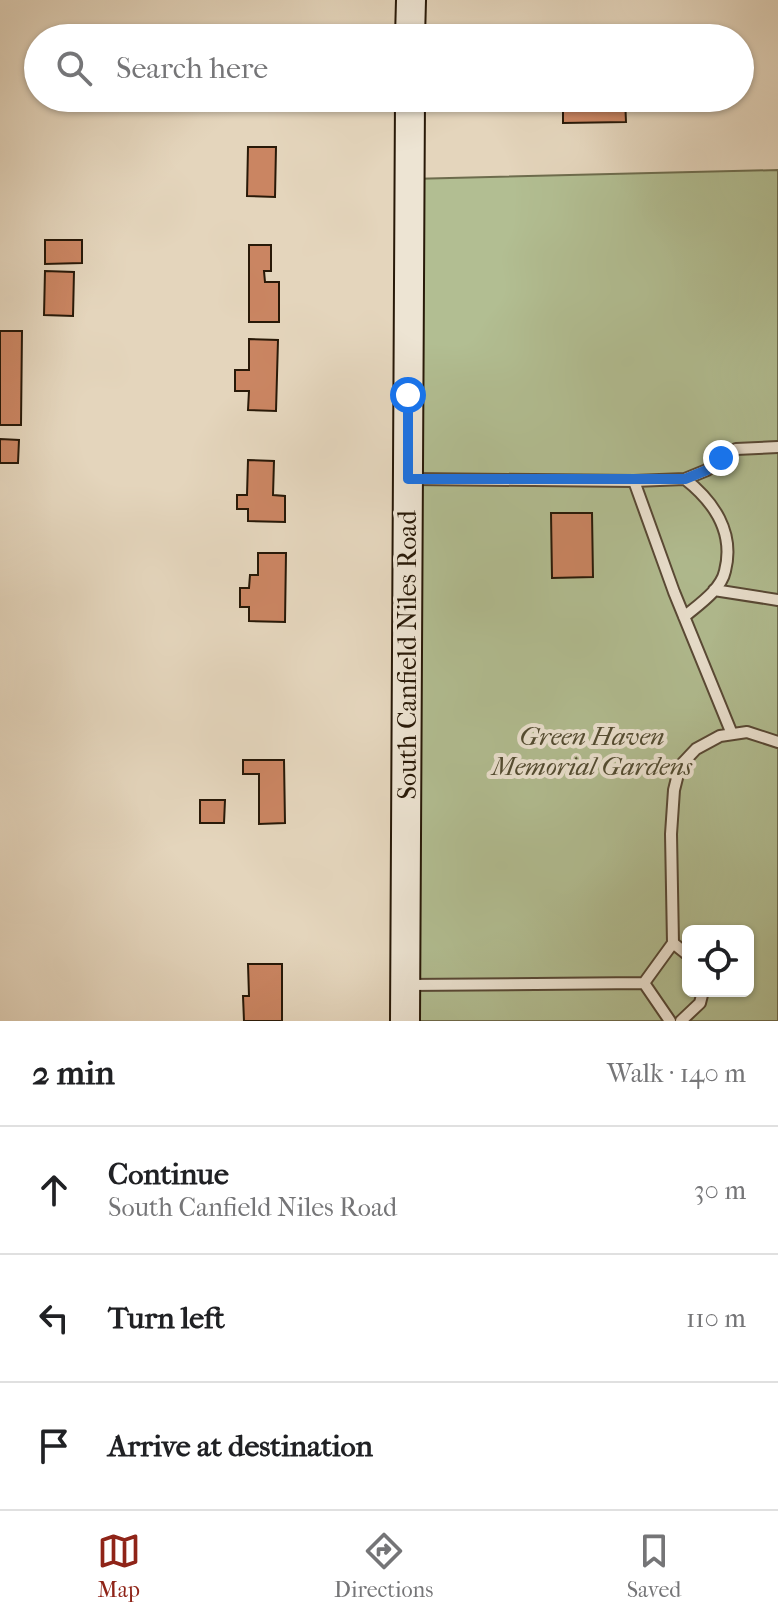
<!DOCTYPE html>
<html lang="en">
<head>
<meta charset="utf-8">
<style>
	body { margin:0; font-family:"IM FELL French Canon",serif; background:#f2f2f2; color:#202124 }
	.controls { position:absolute; right:24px; bottom:24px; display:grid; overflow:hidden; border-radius:12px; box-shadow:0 2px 6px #0004 }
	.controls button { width:72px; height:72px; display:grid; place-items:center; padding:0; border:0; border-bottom:2px solid #e0e0e0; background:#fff; color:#202124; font:40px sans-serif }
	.stop { position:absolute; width:24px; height:24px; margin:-18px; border:6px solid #1a73e8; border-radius:50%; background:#fff }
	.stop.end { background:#1a73e8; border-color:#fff; box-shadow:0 2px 8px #0008 }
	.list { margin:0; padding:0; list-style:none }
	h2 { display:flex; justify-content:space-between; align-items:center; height:104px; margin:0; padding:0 32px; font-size:34px }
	h2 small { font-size:26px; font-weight:400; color:#757577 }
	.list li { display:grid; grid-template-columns:52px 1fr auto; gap:24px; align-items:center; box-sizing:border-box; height:128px; padding:0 32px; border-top:2px solid #e0e0e0 }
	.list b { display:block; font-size:30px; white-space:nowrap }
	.list p { margin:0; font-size:26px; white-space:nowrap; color:#757577 }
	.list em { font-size:26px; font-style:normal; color:#757577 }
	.icon { flex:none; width:44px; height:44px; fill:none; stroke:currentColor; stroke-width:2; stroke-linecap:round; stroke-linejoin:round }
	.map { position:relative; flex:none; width:778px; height:1021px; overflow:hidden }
	.search { position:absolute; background:#fff; box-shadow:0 2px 6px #0004; left:24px; right:24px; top:24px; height:88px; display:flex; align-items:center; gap:20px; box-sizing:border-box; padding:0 28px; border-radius:44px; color:#757577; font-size:30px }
	.sheet { height:488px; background:#fff }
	nav { display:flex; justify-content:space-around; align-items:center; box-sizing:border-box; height:112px; border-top:2px solid #e0e0e0; background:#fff; font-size:22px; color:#757577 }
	nav a { display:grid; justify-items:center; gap:4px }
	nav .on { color:#8f2418 }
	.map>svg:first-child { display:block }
	.green { fill:#b2be92; stroke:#6d6c4d; stroke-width:2; fill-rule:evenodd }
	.building { fill:#ca8562; stroke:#281908; stroke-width:2 }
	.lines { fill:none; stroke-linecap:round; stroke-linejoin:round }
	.lane-casing { stroke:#574835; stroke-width:14 }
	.secondary-casing { stroke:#281908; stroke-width:32 }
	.lane { stroke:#ede4d3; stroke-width:10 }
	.secondary { stroke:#ede4d3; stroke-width:28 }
	.route { stroke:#1a73e8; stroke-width:10 }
	.labels { text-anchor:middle; stroke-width:8; stroke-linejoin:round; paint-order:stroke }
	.street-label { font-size:26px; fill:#281908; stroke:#ede4d3 }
	.park-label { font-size:26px; font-style:italic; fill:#514b31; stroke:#ede4d3 }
</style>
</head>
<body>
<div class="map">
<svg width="778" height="1021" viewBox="0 0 778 1021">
	<rect width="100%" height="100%" fill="#e4d5bc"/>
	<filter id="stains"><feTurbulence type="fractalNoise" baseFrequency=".0025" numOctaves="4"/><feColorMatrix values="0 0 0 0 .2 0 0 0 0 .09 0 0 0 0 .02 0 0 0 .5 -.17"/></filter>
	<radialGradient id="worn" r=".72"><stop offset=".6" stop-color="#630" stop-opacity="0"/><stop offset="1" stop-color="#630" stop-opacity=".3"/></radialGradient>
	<path class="green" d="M778 170V1021H405L410 179ZM688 931H748V991H688Z"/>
	<path class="building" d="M262 98H292V105H262Z
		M563 98H625L626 122 563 123Z
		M248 147H276L275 197 247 196Z
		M45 240H82V263L45 264Z
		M249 245H271V271H264L265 282H279V322H249Z
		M45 271 74 272 73 316 44 315Z
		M0 331H22L21 425H0Z
		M249 339 278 340 276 411 248 410 249 391H235V370H249Z
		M0 439 19 440 18 463H0Z
		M248 460 274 461 273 495 285 496V522L248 521V509H237V495H247Z
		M551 513H592L593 577 552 578Z
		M258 553H286L285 622 249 621V607H240V588H249L250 575H258Z
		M243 760H284L285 823 259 824V774H243Z
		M200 800H225L224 823H200Z
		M248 964H282V1021H244L243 996H249Z"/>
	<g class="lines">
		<g class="lane-casing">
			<path id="lane" d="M412 479 634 481 674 592 732 734
				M634 481 685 479 707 470 736 449 778 447
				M714 590 778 600
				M684 617C698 605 721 590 725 571 735 532 713 501 685 479
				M673 943 688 955
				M644 983 673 943 671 834 674 790 680 766 696 749 720 736 747 732 778 742
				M644 983 670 1021
				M406 985 644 983
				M681 1021 700 1003 703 991"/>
		</g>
		<g class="secondary-casing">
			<path id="secondary" d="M410 38 411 0
				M405 1021 410 98"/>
		</g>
		<use href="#lane" class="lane"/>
		<use href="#secondary" class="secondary"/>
	</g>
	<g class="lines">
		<path class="route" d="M408 395V479H685L707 470 721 458"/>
	</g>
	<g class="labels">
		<g class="street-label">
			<text transform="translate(407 655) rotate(-90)" y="9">South Canfield Niles Road</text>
		</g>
		<g class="park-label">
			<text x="592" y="745">Green Haven<tspan x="592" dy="30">Memorial Gardens</tspan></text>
		</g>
	</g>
	<rect width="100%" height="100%" filter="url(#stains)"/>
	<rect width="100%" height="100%" fill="url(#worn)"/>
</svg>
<div class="controls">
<button><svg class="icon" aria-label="locate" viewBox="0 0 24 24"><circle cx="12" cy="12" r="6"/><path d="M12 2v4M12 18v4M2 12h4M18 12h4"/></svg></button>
</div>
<div class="stop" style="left:408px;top:395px"></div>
<div class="stop end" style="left:721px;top:458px"></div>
<div class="search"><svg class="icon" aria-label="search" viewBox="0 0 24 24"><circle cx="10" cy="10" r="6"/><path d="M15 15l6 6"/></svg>Search here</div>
</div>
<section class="sheet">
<h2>2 min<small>Walk · 140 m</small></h2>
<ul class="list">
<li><svg class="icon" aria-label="ahead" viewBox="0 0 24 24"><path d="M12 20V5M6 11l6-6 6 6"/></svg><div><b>Continue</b><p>South Canfield Niles Road</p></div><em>30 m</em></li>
<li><svg class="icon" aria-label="left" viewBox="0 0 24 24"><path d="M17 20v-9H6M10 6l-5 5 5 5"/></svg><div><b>Turn left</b></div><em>110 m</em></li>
<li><svg class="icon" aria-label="arrive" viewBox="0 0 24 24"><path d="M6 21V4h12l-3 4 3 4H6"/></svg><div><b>Arrive at destination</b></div></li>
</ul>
</section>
<nav>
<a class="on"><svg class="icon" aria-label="map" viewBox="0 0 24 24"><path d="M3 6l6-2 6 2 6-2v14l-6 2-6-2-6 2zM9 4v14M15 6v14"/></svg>Map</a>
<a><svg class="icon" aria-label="directions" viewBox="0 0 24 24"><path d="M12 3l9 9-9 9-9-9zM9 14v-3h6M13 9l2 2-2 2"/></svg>Directions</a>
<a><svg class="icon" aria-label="saved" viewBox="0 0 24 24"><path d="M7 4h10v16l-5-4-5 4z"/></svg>Saved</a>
</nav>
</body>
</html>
